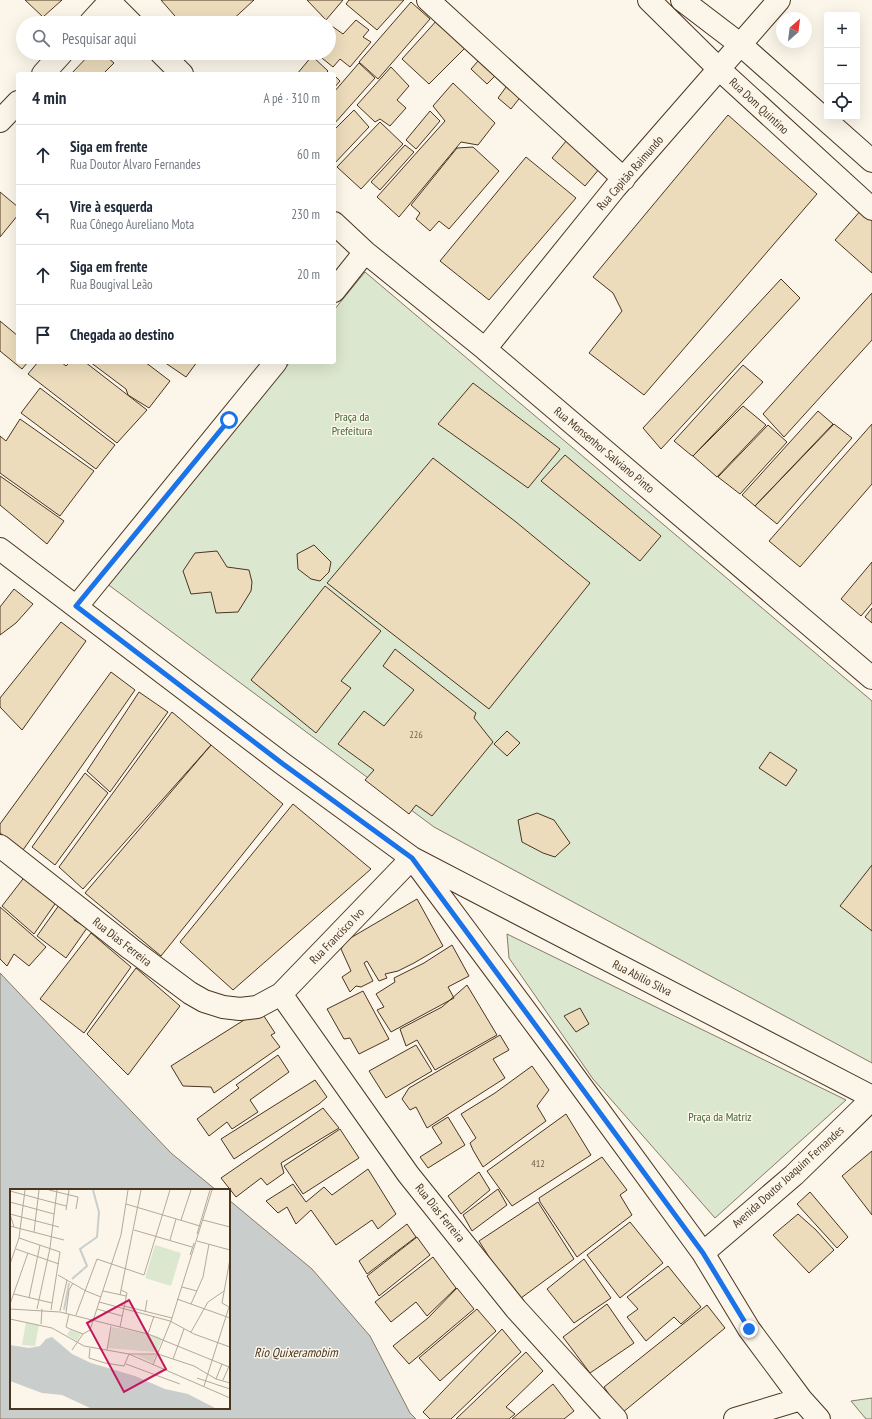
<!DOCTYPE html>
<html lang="pt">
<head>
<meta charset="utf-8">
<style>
	body { margin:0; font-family:"PT Sans Narrow",sans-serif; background:#f6f6f7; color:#1f2937 }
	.controls { position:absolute; right:12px; top:12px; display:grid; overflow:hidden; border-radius:4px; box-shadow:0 4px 16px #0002 }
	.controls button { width:36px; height:36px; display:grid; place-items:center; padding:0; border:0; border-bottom:1px solid #e0e1e3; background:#fff; color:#1f2937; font:20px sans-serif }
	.compass { position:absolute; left:776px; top:12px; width:36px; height:36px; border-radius:50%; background:#fff; box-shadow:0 4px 16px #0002; rotate:28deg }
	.stop { position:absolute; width:12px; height:12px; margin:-9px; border:3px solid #1a73e8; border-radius:50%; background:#fff }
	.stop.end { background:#1a73e8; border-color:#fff; box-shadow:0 1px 4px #0008 }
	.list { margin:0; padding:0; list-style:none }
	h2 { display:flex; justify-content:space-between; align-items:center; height:52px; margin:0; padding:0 16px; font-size:17px }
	h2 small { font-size:13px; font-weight:400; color:#747a83 }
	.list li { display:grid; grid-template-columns:26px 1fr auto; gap:12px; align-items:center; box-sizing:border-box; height:60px; padding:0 16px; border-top:1px solid #e0e1e3 }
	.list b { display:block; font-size:15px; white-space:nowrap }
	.list p { margin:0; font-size:13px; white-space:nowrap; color:#747a83 }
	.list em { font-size:13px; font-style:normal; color:#747a83 }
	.icon { flex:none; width:22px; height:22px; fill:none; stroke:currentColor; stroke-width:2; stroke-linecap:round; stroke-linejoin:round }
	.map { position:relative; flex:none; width:872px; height:1419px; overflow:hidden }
	.search { position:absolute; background:#fff; box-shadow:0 4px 16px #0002; left:16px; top:16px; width:320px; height:44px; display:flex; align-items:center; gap:10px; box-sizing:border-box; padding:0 14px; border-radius:22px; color:#747a83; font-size:15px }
	.panel { position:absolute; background:#fff; box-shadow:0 4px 16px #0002; left:16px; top:72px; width:320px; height:292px; border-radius:4px }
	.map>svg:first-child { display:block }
	.green { fill:#dce7d0; stroke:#887966 }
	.water { fill:#c9cecd; stroke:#887966 }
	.building { fill:#ecdcbc; stroke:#4a3520 }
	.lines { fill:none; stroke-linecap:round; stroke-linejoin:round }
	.minor-casing { stroke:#4a3520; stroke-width:24 }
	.minor { stroke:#fbf6e9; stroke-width:22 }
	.route { stroke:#1a73e8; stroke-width:5 }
	.labels { text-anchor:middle; stroke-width:3; stroke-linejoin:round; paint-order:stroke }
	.number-label { font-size:10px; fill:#725f47 }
	.street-label { font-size:12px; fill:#4a3520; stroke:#fbf6e9 }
	.park-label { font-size:12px; fill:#436837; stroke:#fbf6e9 }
	.water-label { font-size:13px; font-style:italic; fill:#4a3520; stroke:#fbf6e9 }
	.inset-river { fill:none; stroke:#c9cecd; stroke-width:2 }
	.inset-road { fill:none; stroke:#b4a999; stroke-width:1 }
	.view { fill:#c2185b; fill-opacity:0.15; stroke:#c2185b; stroke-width:2 }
	.inset-edge { fill:none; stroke:#4a3520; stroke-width:2 }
</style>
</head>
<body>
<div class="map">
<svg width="872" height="1419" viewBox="0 0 872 1419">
	<rect width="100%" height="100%" fill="#fbf6e9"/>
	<path class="green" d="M365 272 872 701V1063L434 827 106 583 290 362H334V310Z
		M507 934 846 1100 715 1218 593 1079 509 958Z
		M872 1398V1419H866L851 1401Z"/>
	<path class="water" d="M0 973 171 1153 216 1190H11V1408H229V1200L312 1269 370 1336 410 1413 416 1419H0Z"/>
	<path class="building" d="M25 0H62L43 17Z
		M161 0H254L229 23H181Z
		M307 0H343L326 20Z
		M349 0H404L377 30 346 4Z
		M411 2 430 19 378 79 359 62Z
		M438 19 468 45 429 84 402 59Z
		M356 20 369 30 363 37 371 42 350 67 340 59 333 67 317 54 318 53H329V24L343 34Z
		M91 53H102L114 63 103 74H71Z
		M312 56 328 71 325 74H297Z
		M478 61 495 76 487 84 471 69Z
		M359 63 375 78 334 124V92Z
		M391 67 409 86 397 100 406 108 390 126 380 119 375 122 357 105Z
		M334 75 340 81 334 88Z
		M453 83 495 123 478 145 461 142 399 217 377 197 445 121 433 106Z
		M509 83 522 95 511 109 498 98Z
		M354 110 369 127 334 164V130Z
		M430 111 440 121 416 149 406 140Z
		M728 115 817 194 644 395 589 353 622 311 613 293 593 277Z
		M380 122 403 144 361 189 337 167Z
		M567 140 600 168 585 186 552 158Z
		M405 145 414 152 380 190 371 182Z
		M473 147 499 171 449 229 439 221 430 231 416 219 420 213 411 205 457 148Z
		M526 157 576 198 489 300 440 261Z
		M0 192 18 207V215L0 237Z
		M862 209 872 219V273L835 240Z
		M781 279 800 298 661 449 643 428Z
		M872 293V340L784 437 763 414Z
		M0 321 18 336V362H28L22 369 0 351Z
		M38 362H61L66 366 70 362H85L147 410 117 443 28 374Z
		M90 362H145L170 381 149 408 128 395 126 389Z
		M164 362H197L186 377Z
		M743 365 763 382 693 456 691 455 674 441Z
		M473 383 560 449 528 488 438 424Z
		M40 388 115 445 96 469 21 413Z
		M743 406 766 425 717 477 693 456Z
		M818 411 833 424 755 506 742 495Z
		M20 419 94 471 60 516 0 473V436L6 441Z
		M834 424 852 438 777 524 755 506Z
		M872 424V484L800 567 769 541Z
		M768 425 787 442 740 494 718 477Z
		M565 455 661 536 640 561 541 481Z
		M433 458 516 522 590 583 489 709 327 583Z
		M0 476 64 521 47 544 0 505Z
		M314 545 331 562 329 572 320 581 311 579 298 569 297 554Z
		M217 551 227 567 249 570 252 582 251 591 238 612 216 613 211 592 191 594 183 571 195 553Z
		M872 562V603L861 616 841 599Z
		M325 586 381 631 341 681 351 688 316 733 251 680Z
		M14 589 33 604 16 623 0 635V607Z
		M872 608V623L865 617Z
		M61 622 86 641 22 730 0 707V698Z
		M395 649 476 713 474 718 493 742 432 816 416 805 409 814 365 780 374 770 338 744 364 711 384 726 414 690 383 666Z
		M111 672 135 690 23 850 0 833V824Z
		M139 692 168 712 110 792 87 771Z
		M172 712 211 745 83 889 59 867Z
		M507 731 520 743 507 756 494 744Z
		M211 745 283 804 161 956 85 893Z
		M770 752 797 770 786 786 759 768Z
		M85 773 108 793 55 865 32 847Z
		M293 804 371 869 233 990 180 942Z
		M537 813 554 820 570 843 555 857 543 853 522 842 518 820Z
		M872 865V931L840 906Z
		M26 875 57 901 34 934 2 906Z
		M417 899 443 946 414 963 398 971 385 974 387 978 379 981 367 961 364 963 373 981 361 987 356 986 350 992 342 977 351 971 341 949 347 940Z
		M62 901 78 912 74 920 87 928 66 958 37 936Z
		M0 907 46 947 29 966 14 954 7 966 0 959Z
		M91 933 131 967 84 1033 40 999Z
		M452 945 469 976 448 987 454 998 391 1032 377 1010 384 1007 376 994 395 982 394 978 424 963Z
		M136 968 180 1006 128 1075 87 1034Z
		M467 985 497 1035 435 1070 417 1040 406 1046 400 1029 442 1007Z
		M363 991 389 1039 359 1054 350 1038 344 1039 327 1009Z
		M580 1008 589 1024 576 1032 564 1016Z
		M260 1010 275 1033 271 1035 280 1047 214 1093 211 1087 183 1086 171 1066Z
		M500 1035 509 1050 493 1059 505 1078 427 1128 416 1107 410 1110 402 1099 409 1088Z
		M416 1045 432 1071 386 1098 369 1071Z
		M278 1055 289 1072 250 1100 258 1112 232 1129 227 1122 209 1136 197 1119 239 1088 236 1085Z
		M532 1066 549 1090 537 1106 546 1121 483 1167 473 1150 470 1143 476 1138 461 1114 495 1093Z
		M315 1080 327 1097 319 1104 234 1159 221 1139Z
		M323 1108 339 1128 281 1163 284 1173 267 1185 261 1178 236 1197 221 1178Z
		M566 1114 591 1155 512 1206 487 1171Z
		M448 1117 465 1145 428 1168 420 1157 442 1143 432 1127Z
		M340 1129 359 1158 303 1194 284 1166Z
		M872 1151V1215L842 1176Z
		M602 1157 627 1190 620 1195 632 1215 577 1257 540 1202 539 1198Z
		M368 1169 396 1214 378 1229 372 1220 336 1245 311 1210 296 1224 287 1207 278 1213 266 1201 293 1184 306 1202 324 1187 332 1195Z
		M479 1172 490 1190 461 1214 448 1196Z
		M498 1189 507 1205 472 1231 463 1215Z
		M810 1192 848 1237 837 1248 797 1204Z
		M538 1202 574 1259 517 1301 479 1241Z
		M798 1214 816 1230 834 1250 809 1273 773 1235Z
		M630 1222 663 1263 620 1298 587 1255Z
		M407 1224 416 1237 367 1274 359 1261Z
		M417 1237 430 1255 379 1296 367 1276Z
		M433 1257 456 1288 427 1316 416 1302 391 1322 375 1302Z
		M584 1259 611 1298 574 1323 547 1289Z
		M668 1266 701 1307 681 1324 674 1317 646 1341 627 1317 638 1309 627 1297Z
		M457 1288 474 1309 409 1364 393 1346 428 1318Z
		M607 1304 634 1343 590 1373 563 1337Z
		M707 1305 725 1328 622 1413 604 1387Z
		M477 1309 496 1331 440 1381 419 1358Z
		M502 1329 521 1352 451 1419H430L423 1412Z
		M526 1352 543 1371 506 1407 515 1414 509 1419H456Z
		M553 1384 574 1411 564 1419H512Z"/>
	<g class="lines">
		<g class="minor-casing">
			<path id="minor" d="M108 0 131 23
				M428 0 624 179
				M649 0 719 69 872 209
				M682 0 741 45 872 161
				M90 23 111 0
				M161 53 182 74
				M43 74 62 53
				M0 121 18 102
				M334 223 365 252 485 349 872 678
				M334 291 365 252
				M485 349 615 188 779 0
				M0 549 283 764 412 858 557 1053 703 1253 749 1329 801 1399 819 1419
				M77 606 276 362
				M0 846 131 949 190 993 204 1001 223 1007 240 1009 257 1007 281 994 412 858 872 1097
				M281 994 408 1174 516 1309 616 1419
				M703 1253 794 1175 872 1099
				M735 1419 801 1399"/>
		</g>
		<use href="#minor" class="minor"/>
	</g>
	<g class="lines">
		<path class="route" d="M229 420 76 606 283 764 412 858 556 1053 703 1253 749 1329"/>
	</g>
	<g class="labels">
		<g class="number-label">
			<text x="416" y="738">226</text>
			<text x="538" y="1167">412</text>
		</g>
		<g class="street-label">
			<text transform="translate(759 106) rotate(43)" y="4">Rua Dom Quintino</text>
			<text transform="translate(630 173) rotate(-49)" y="4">Rua Capitão Raimundo</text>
			<text transform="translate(604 450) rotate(40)" y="4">Rua Monsenhor Salviano Pinto</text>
			<text transform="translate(337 936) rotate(-46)" y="4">Rua Francisco Ivo</text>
			<text transform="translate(122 942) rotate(38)" y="4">Rua Dias Ferreira</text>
			<text transform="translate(642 978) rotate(27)" y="4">Rua Abilio Silva</text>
			<text transform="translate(788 1177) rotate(-42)" y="4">Avenida Doutor Joaquim Fernandes</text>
			<text transform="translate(440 1213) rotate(51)" y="4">Rua Dias Ferreira</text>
		</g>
		<g class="park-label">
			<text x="352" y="421">Praça da<tspan x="352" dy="14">Prefeitura</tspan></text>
			<text x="720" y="1121">Praça da Matriz</text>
		</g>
		<g class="water-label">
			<text x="296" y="1357">Rio Quixeramobim</text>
		</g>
	</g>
	<g transform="translate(10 1189)">
		<rect width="220" height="220" fill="#fbf6e9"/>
		<path d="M145 56 171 64 161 97 135 89ZM16 133 29 136 25 157 12 156ZM102 138 147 147 152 150 147 163 97 159ZM60 141 71 145 67 152 57 146ZM146 165 143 174 126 166Z" fill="#dce7d0"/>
		<path d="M42 148 62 165 81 174 125 187 155 200 178 205 205 219H80L52 206 32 204 0 192V156L19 159 30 157 36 150Z" fill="#c9cecd"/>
		<path class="inset-river" d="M62 90 77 77 70 60 87 48 89 23 83 1M54 121 59 94"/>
		<path class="inset-road" d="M39 1 68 8 66 20M0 2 56 17M0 13 44 25M116 15 190 37M56 21 59 1M0 25 49 38M0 25 4 38M171 31 181 1M193 31 220 38M0 37 54 51M124 41 182 58M24 43 29 1M187 45 200 1M9 49 50 63 41 121M160 51 166 30M187 52 220 61M6 60 49 75M180 66 184 54M0 75 9 49 15 1M48 86 76 102M172 98 187 102M76 102 91 108M93 102 116 107M4 105 42 114M110 106 131 1M19 109 30 56M167 110 220 129M89 113 160 132 184 145 220 158M0 115 18 64M181 115 193 88 199 55M110 116 162 129M219 118 212 114 220 70M0 120 50 123 138 145 219 178M27 120 40 59 47 1M87 120 112 127M50 122 57 91M135 123 137 111M56 124 59 101 63 94M59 125 56 138 60 140M66 126 87 70 134 86 160 1M0 130 42 139 74 157 119 165 220 209M31 135 32 120M110 138 117 104 111 101M60 140 73 145M181 143 198 113 214 102M138 145 144 127M80 159 79 169 95 174 114 177 119 165H148L184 177 206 190 220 194M62 161 73 145 80 141 111 46 118 1M97 161 101 137M163 170 174 140M116 175 170 195M143 176 161 132 202 1M187 189 220 200M206 190 212 175M213 191 220 175M194 197 219 118"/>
		<path class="view" d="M119 111 156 180 114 203 77 134Z"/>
		<rect width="220" height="220" class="inset-edge"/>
	</g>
</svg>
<div class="controls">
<button>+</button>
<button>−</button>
<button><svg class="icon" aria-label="locate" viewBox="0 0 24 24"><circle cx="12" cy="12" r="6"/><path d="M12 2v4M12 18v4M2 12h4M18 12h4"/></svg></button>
</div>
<svg class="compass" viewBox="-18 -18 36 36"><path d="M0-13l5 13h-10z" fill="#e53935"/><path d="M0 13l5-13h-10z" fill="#747a83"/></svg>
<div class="stop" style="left:229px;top:420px"></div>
<div class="stop end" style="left:749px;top:1329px"></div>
<div class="search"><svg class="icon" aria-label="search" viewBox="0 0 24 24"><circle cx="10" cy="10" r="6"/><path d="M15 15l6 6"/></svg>Pesquisar aqui</div>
<section class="panel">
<h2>4 min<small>A pé · 310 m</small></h2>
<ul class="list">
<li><svg class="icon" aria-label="ahead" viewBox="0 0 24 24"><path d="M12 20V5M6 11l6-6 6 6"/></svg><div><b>Siga em frente</b><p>Rua Doutor Alvaro Fernandes</p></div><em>60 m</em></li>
<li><svg class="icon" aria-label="left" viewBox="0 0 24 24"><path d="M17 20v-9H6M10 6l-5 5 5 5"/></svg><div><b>Vire à esquerda</b><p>Rua Cônego Aureliano Mota</p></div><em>230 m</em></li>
<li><svg class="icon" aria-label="ahead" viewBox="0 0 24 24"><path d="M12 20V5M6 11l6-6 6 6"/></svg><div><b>Siga em frente</b><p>Rua Bougival Leão</p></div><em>20 m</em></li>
<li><svg class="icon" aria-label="arrive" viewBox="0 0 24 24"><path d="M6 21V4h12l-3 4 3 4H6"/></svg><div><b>Chegada ao destino</b></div></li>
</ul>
</section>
</div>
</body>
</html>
